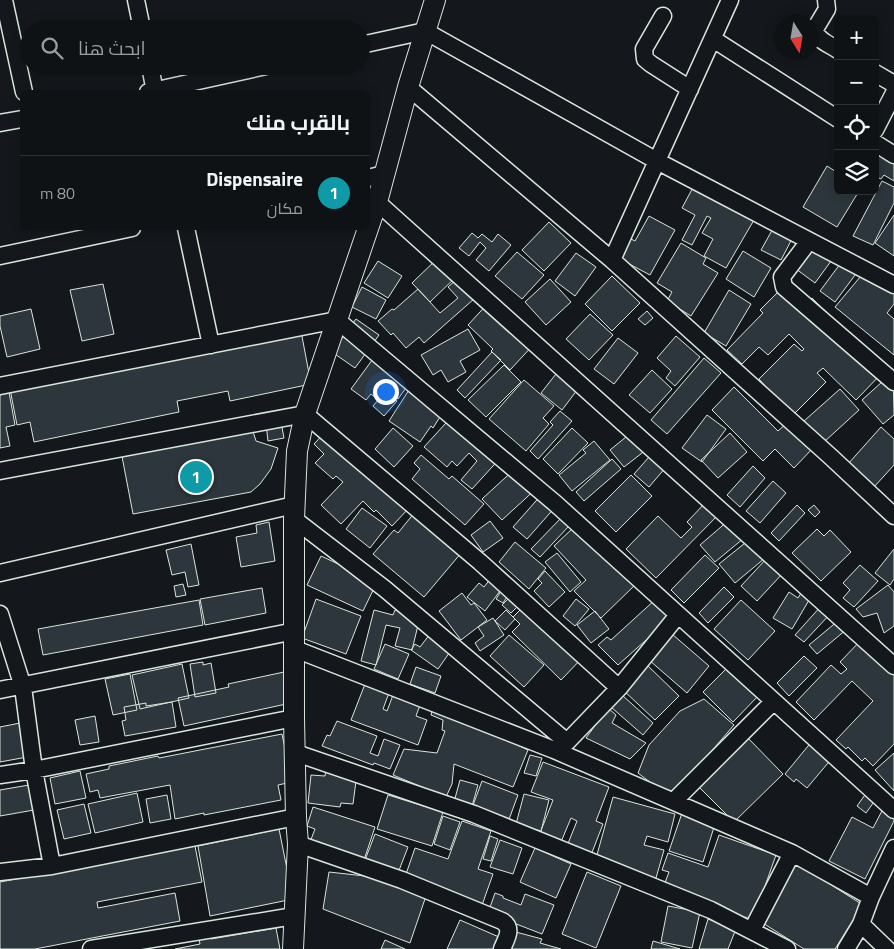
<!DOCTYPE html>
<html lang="ar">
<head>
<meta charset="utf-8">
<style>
	body { margin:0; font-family:"Titillium Web",Cairo,sans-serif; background:#1d2022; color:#f1f3f6; direction:rtl }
	.controls { position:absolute; right:15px; top:15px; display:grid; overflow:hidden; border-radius:8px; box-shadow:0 2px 12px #0003 }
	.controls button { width:45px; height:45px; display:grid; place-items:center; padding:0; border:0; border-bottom:1px solid #2f3234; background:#0f1215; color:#f1f3f6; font:25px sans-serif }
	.compass { position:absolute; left:774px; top:15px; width:45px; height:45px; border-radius:50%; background:#0f1215; box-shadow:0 2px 12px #0003; rotate:169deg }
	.you { position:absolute; left:385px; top:391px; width:18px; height:18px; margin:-12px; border:4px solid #fff; border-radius:50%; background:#1a73e8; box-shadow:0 0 0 8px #1a73e833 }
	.badge { display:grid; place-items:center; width:32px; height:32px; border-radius:50%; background:#ffb74d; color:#fff; font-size:16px; font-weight:700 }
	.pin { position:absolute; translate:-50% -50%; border:2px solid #fff; box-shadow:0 1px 5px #0006 }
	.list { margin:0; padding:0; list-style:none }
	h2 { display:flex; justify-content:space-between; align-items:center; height:65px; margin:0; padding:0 20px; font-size:21px }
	h2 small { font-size:16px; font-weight:400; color:#9b9ea0 }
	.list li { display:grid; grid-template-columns:32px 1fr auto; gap:15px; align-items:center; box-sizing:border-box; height:75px; padding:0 20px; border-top:1px solid #2f3234 }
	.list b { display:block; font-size:19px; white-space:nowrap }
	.list p { margin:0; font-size:16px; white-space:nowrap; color:#9b9ea0 }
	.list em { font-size:16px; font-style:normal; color:#9b9ea0 }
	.icon { flex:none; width:28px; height:28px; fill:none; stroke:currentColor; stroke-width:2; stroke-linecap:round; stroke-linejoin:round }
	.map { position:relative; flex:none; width:894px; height:949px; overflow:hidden; direction:ltr }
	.search { position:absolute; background:#0f1215; box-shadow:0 2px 12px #0003; left:20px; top:20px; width:350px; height:55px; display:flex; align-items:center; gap:12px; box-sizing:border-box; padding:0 18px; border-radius:28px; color:#9b9ea0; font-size:19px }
	.panel { position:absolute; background:#0f1215; box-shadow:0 2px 12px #0003; left:20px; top:90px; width:350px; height:140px; border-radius:8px; direction:rtl }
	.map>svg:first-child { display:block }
	.building { fill:#2c363c; stroke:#d8e6dc }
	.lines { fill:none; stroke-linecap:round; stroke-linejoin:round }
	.minor-casing { stroke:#d8e6dc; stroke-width:19 }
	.tertiary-casing { stroke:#d8e6dc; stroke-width:22 }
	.minor { stroke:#14181c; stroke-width:16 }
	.tertiary { stroke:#14181c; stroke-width:20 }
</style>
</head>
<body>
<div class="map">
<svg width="894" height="949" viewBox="0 0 894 949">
	<rect width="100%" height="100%" fill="#14181c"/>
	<path class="building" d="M894 146V181L884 175 881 179 875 176V149Z
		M827 166 838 173V191H859L837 227 803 207Z
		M697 180 758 213 726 268 704 256 713 239 702 233 711 218 707 216 692 245 682 240 695 215 682 208Z
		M882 181 894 187V203L873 245 853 236Z
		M894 215V256L875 243Z
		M649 216 675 230 650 275 620 259 631 239 635 241Z
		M549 222 571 243 544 271 522 250Z
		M775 225 794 235 781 260 761 250Z
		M472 233 478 238 482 234 492 242 498 234 511 245 489 271 476 260 486 248 480 242 469 256 459 248Z
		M812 240 834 257 815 283 792 266Z
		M681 243 706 258 703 264 718 273 691 316 667 301 672 292 657 283Z
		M743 251 771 268 754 297 726 279Z
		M517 252 544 275 522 299 495 276Z
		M576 253 596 267 575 296 555 281Z
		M441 255 459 274 430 302 412 283Z
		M846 256 861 267 835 302 820 291Z
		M378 261 402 276 388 298 364 283Z
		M871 264 894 283V304L887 313 894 319V355L835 307Z
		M465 272 483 291 424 343 419 337 406 348 393 333 391 335 378 321 392 309 394 310 418 289 440 313 458 298 448 287Z
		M612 276 640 303 612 331 585 304Z
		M550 279 571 302 546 325 525 302Z
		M787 283 801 310 812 298 885 370 856 400 823 368 817 373 826 382 794 414 767 388 759 379 794 344 802 351 804 349 789 334 768 355 759 347 742 364 727 350 763 313 760 310Z
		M103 284 114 334 82 341 70 290Z
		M362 287 386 300 376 319 352 307Z
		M729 290 751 304 726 346 704 333Z
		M491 300 536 342 510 370 491 351 493 349 468 325Z
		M31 309 40 349 7 357 0 326V316Z
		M647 311 653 318 645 325 638 319Z
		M590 314 613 335 589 360 566 339Z
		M356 319 379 335 355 368 332 352Z
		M468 329 480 350 460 361 466 372 448 382 441 370 433 375 421 355Z
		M301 331 311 384 230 401 228 391 177 401 179 412 34 442 30 422 17 425 10 389Z
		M676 336 700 357 675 386 666 378 671 371 657 358Z
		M618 338 638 353 614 384 594 369Z
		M378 352 413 378 398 399 383 388 376 398 371 394 366 400 351 389Z
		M492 352 501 360 465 398 457 390Z
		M704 358 721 373 667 434 651 420Z
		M504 365 521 382 486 417 468 400Z
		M563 365 584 381 562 410 541 393Z
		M652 370 672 389 650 413 629 395Z
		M893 372 894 415 883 424 862 400Z
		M524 380 554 406 543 418 549 424 526 451 489 419Z
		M414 382 448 404 433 428 431 426 420 442 389 421Z
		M734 387 778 431 788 422 813 448 794 468 775 449 763 461 712 410Z
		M840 389 859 410 824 442 804 421Z
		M386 391 397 401 384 416 373 406Z
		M9 392 15 425 6 427 10 446 0 448V393Z
		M560 411 572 421 538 459 530 451 553 425 550 422Z
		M456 412 503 455 472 489 461 480 477 461 469 453 457 466 452 461 447 467 424 447Z
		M707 415 726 429 702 462 682 448Z
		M281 422 284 438 268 441 266 424Z
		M251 425 256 441 278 448 271 469 260 484 251 492 133 514 120 446Z
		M881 427 894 439V465L874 487 848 464Z
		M393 428 413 446 394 467 375 449Z
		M572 428 588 443 558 474 543 459Z
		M637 428 651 446 624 467 610 450Z
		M328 429 410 507 392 526 376 510 374 512 363 501 341 524 321 505 343 482 336 476 333 479 315 463 324 454 314 444Z
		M730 433 747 452 718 478 701 460Z
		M594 441 610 460 572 491 559 475 586 453 583 450Z
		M657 448 672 460 649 487 634 474Z
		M421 455 449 479 452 476 484 504 465 525 412 479 420 469 414 463Z
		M612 459 621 469 584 501 576 492Z
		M518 466 538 487 502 520 482 499Z
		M753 466 765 478 740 507 727 495Z
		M631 475 652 496 616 532 595 511Z
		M773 481 786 493 760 523 746 511Z
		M543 493 557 505 527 539 513 527Z
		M707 501 720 513 656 578 626 549 658 516 681 538 692 527 687 522Z
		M797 505 805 513 779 541 771 533Z
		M814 505 820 512 815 517 808 510Z
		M419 507 467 546 424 597 373 554 394 530 398 533Z
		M362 508 387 526 370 548 346 529Z
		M561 518 569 526 540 557 531 549Z
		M729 520 744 538 715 562 700 545Z
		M490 521 503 538 483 552 471 535Z
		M269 522 275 561 241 567 236 537 257 533 256 525Z
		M574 527 635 585 601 618 574 591 586 580 554 546Z
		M817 529 824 536 830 530 851 552 821 581 792 553Z
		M750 539 765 558 735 583 719 564Z
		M515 542 546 568 529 589 499 562Z
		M191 544 199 585 188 587 185 572 172 575 166 550Z
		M894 549V579L890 585 875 573Z
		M557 553 581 582 570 592 545 562Z
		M705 555 719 568 684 603 671 590Z
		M321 556 377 582 363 611 307 585Z
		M768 557 784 572 757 601 741 586Z
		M860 565 878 581 854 607 843 598 850 590 843 583Z
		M545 571 565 592 549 607 534 591 542 583 538 579Z
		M491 578 503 587 485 611 467 597 479 583 484 587Z
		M183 584 186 595 176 597 174 586Z
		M888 585 894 592V626L884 633 877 613 863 617 856 609Z
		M724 587 734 597 708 623 699 613Z
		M262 588 266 613 205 625 200 599Z
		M503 588 510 592 503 603 496 599Z
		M803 590 812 595 792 629 773 618 789 592 798 598Z
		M462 593 471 605 474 603 487 620 461 640 439 611Z
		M513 594 522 602 511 613 502 605Z
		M657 598 673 616 618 665 598 645 607 637 611 640Z
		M316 599 361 616 346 654 302 638Z
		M576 599 589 609 575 626 563 616Z
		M199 600 203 625 43 655 38 629Z
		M741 600 775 631 748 660 714 629Z
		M528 602 584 656 561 680 512 632 520 624 513 617Z
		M822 605 831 613 804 642 795 635Z
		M374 610 393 615 395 610 420 617 412 650 395 646 400 628 386 625 376 665 361 661Z
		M506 610 515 619 505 630 495 621Z
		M595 611 609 629 591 643 577 625Z
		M493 618 504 635 480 651 475 643 484 636 478 627Z
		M839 620 847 629 817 654 809 645Z
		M430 634 452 649 438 669 411 650 415 644 420 647Z
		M672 634 709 666 687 693 649 660Z
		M509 635 544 665 524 687 490 656Z
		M863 638 894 668V744L873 766 865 758 862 761 848 747 846 749 836 740 873 701 852 681 814 720 796 702 831 665 841 674 847 669 840 662Z
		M385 644 409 654 398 679 374 669Z
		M804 656 817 668 789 696 777 683Z
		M203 662V665L211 663 216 693 195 697 190 664Z
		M182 664 189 698 140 709 132 675Z
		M646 664 679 696 655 720 622 689Z
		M730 665 760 694 733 722 703 692Z
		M416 667 441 676 435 693 410 684Z
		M284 672 291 703 184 726 178 698 229 687 228 684Z
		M130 674 137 710 113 715 105 679Z
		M365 684 389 693 383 709 387 711 393 695 420 705 416 716 427 720 418 745 351 720Z
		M622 695 653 723 643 735 611 707Z
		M704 699 734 725 671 798 638 773 649 745 680 711Z
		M172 702 176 727 125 736 122 721 126 720 124 707 146 703V706Z
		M433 706 528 750 513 787 454 764 452 784 446 797 393 775 404 749 437 753 445 731 442 730 443 720 431 715Z
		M608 708 616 715 612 723 646 743 630 759 586 738Z
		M95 716 99 742 80 745 75 720Z
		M337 721 377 736 370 753 378 756 384 739 400 745 390 769 374 763 373 765 322 746 327 735 330 736Z
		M20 723 27 757 0 762V727Z
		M282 734 292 782 278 785 281 800 204 815V813L175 819 170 785 100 798 98 790 90 792 86 774 109 769V766L158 756 159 758Z
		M746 736 783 774 734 822 697 785Z
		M813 740 833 757 807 788 796 779 794 782 785 774Z
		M894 753V791L875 770Z
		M530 755 542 758 536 776 524 773Z
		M543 762 609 787 596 821 603 824 591 855 567 846 577 821 571 818 561 842 540 833 553 800 531 792Z
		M326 769 357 773 353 804 341 803 340 807 308 803 311 775 325 776Z
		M80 771 86 798 55 804 50 778Z
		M460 780 478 785 472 806 454 802Z
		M482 781 518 795 508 822 472 808Z
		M29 785 34 810 0 816V790Z
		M867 792 876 799 866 813 857 806Z
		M137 793 143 822 95 833 88 804Z
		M524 794 549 800 541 831 516 824Z
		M167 795 171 819 150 823 146 799Z
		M388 795 443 812 432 846 377 829Z
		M613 797 675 814 668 842 647 836 644 845 664 850 656 878 595 862Z
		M84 804 91 833 64 839 57 810Z
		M313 807 375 827 364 860 310 842 315 829 307 826Z
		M884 807 894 812V821L865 879 829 861 852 817 873 828Z
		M682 813 715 824 703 862 669 851Z
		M443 816 460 822 450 850 434 844Z
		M462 821 491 831 478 869 493 874 481 908 405 877 415 848 448 859Z
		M279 829 293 899 210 916 198 846Z
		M375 834 408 847 398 873 365 860Z
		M719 835 776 855 753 920 663 888 669 872 662 870 668 853 708 867Z
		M490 836 498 839 491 861 483 859Z
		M500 840 522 848 513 874 490 867Z
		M195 846 202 882 97 902 98 908 175 893 180 921 35 949H0V882Z
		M535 848 571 864 556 898 520 882Z
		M795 862 863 905 835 949H804L758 920Z
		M329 872 383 878 427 893 410 943 323 909Z
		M587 872 621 886 596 948 562 934Z
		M495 893 503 896V898L521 905 525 894 554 905 542 934 488 913Z
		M668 906 700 912 692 948 661 942Z
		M708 919 736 929 728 949H699Z
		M460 920 499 937 494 949H447Z
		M209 928 211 939 276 928 280 949H175L200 944 197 930Z
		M512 931 542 939 540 943 561 949H507Z
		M385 940 405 949H381Z
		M653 941 680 949H651Z"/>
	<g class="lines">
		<g class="minor-casing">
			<path id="minor" d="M4 0 24 92
				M136 0 142 29
				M826 0 827 9 815 29C816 40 829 44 838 50
				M663 16 644 49 645 59 651 64 690 89
				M713 39 838 119
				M361 45 425 31 657 161 894 285
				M150 66 155 92
				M875 73 894 84
				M408 87 612 260 831 457 894 516
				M148 92 266 66
				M0 123 22 119
				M875 130 894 93
				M875 143 894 155
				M368 178 384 174
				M377 202 894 666
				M186 228 211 345
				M809 241 782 277 784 287 894 382
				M0 256 132 228
				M612 260 730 0
				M0 386 337 320 556 504 894 810
				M0 471 305 414 480 562 619 688
				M294 519 385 589 567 742
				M0 573 294 505
				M0 614 23 687 34 770 52 866
				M295 649 554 750 792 853 871 897
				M0 690 295 631
				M557 748 567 742 619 688 678 615
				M296 753 474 814 711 910 787 949
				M0 775 34 770 294 718
				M674 801 773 702
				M298 844 402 880 502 921C514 928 506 939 502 949
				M0 872 52 866 296 817
				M861 924 887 949
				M752 930 792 853
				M91 949 294 916
				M846 949 861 924 871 897 894 848"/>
		</g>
		<g class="tertiary-casing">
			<path id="tertiary" d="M293 949 298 844 296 817 294 718V519L297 451 305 414 377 202 408 87 435 0"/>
		</g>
		<use href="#minor" class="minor"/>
		<use href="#tertiary" class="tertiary"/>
	</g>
</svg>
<div class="controls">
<button>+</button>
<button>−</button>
<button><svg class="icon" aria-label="locate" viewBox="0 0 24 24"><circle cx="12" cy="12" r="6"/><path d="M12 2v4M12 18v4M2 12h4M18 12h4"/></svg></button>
<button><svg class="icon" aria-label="layers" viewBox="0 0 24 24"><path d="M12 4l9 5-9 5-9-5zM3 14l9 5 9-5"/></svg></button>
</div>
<svg class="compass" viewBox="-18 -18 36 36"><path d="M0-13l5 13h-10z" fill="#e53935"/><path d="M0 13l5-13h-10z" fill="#9b9ea0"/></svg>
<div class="you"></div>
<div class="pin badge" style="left:196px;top:477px;background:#0f9aa8">1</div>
<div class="search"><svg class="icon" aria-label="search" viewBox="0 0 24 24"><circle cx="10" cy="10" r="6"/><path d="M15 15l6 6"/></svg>ابحث هنا</div>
<section class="panel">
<h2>بالقرب منك<small></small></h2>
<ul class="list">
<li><span class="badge" style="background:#0f9aa8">1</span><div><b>Dispensaire</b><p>مكان</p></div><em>80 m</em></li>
</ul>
</section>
</div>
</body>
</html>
